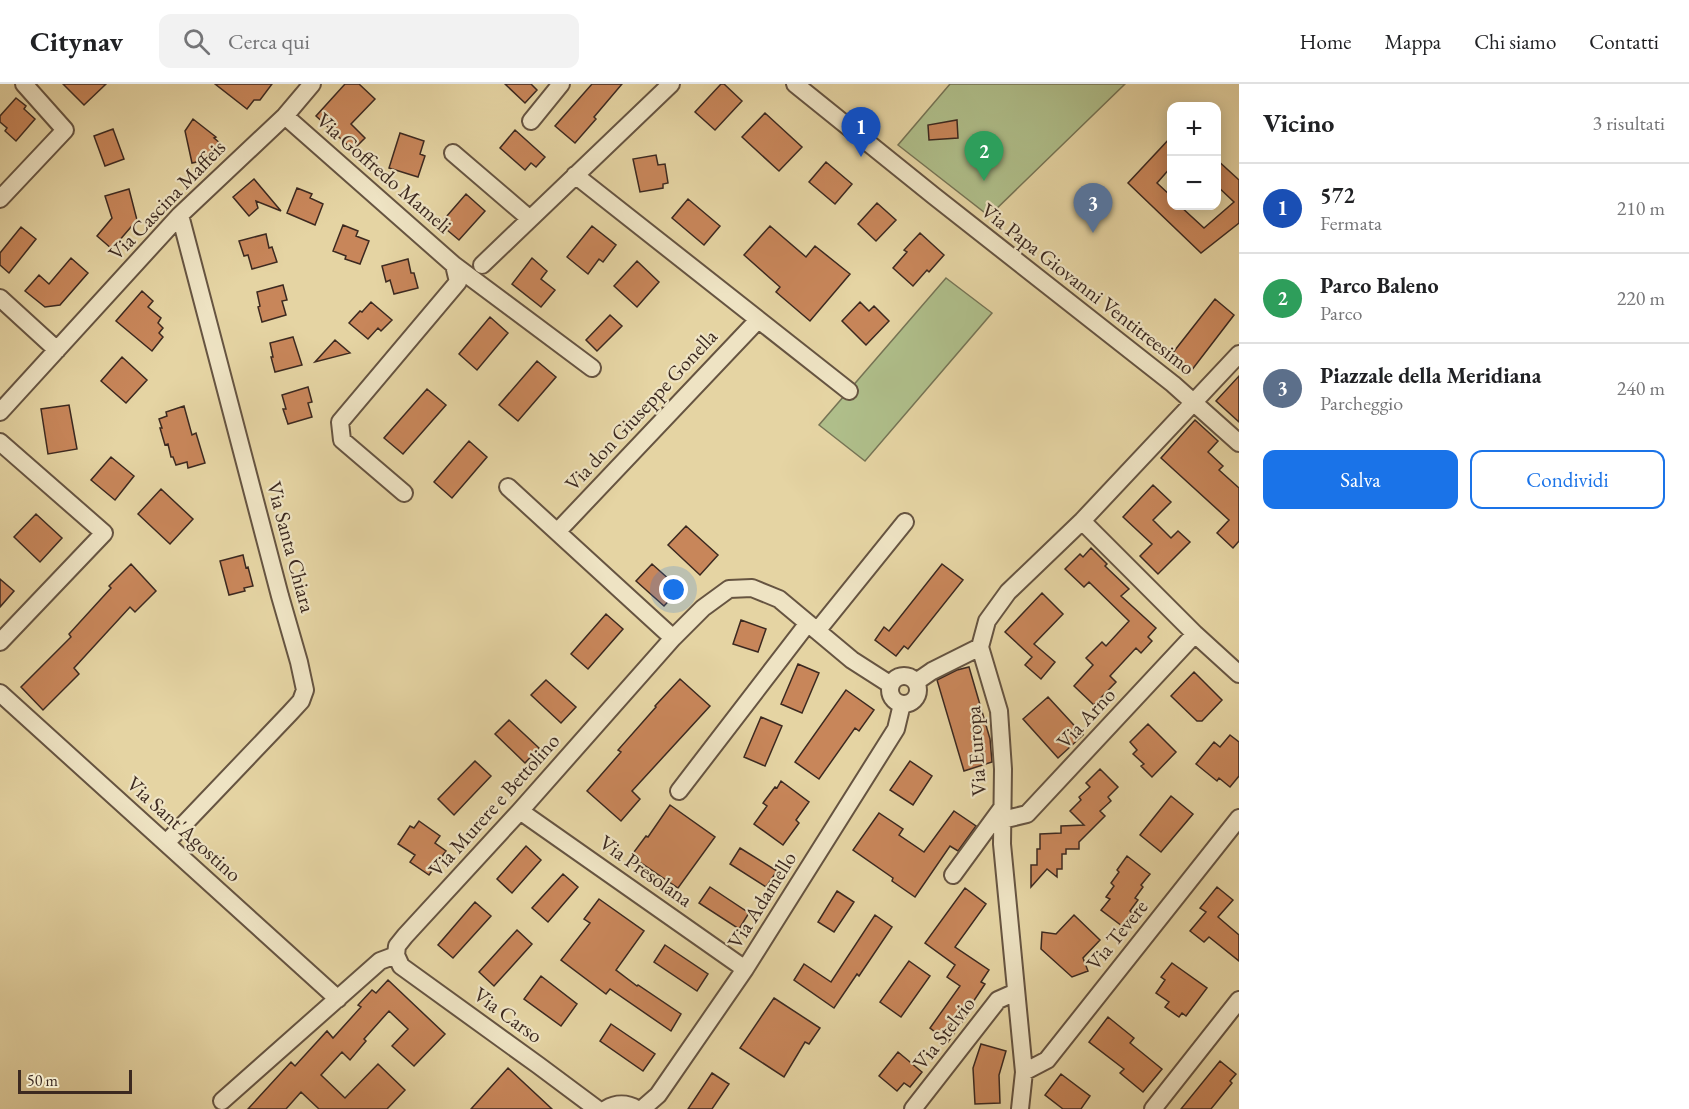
<!DOCTYPE html>
<html lang="it">
<head>
<meta charset="utf-8">
<style>
	body { margin:0; font-family:"EB Garamond",serif; background:#f2f2f2; color:#202124 }
	.controls { position:absolute; right:18px; top:18px; display:grid; overflow:hidden; border-radius:12px; box-shadow:0 3px 15px #0003 }
	.controls button { width:54px; height:54px; display:grid; place-items:center; padding:0; border:0; border-bottom:2px solid #e0e0e0; background:#fff; color:#202124; font:30px sans-serif }
	.scale { position:absolute; left:18px; bottom:15px; width:114px; box-sizing:border-box; padding-left:6px; border:3px solid #3c2920; border-top:0; font-size:16px; line-height:21px; white-space:nowrap; color:#3c2920; -webkit-text-stroke:4px #eee3c3; paint-order:stroke }
	.you { position:absolute; left:674px; top:506px; width:21px; height:21px; margin:-15px; border:4px solid #fff; border-radius:50%; background:#1a73e8; box-shadow:0 0 0 9px #1a73e833 }
	.badge { display:grid; place-items:center; width:39px; height:39px; border-radius:50%; background:#1a73e8; color:#fff; font-size:20px; font-weight:700 }
	.pin { position:absolute; translate:-50% -50px; filter:drop-shadow(0 2px 3px #0008) }
	.pin::after { content:''; position:absolute; top:32px; width:21px; height:18px; background:inherit; clip-path:polygon(0 0,100% 0,50% 100%) }
	.list { margin:0; padding:0; list-style:none }
	h2 { display:flex; justify-content:space-between; align-items:center; height:78px; margin:0; padding:0 24px; font-size:26px }
	h2 small { font-size:20px; font-weight:400; color:#757577 }
	.list li { display:grid; grid-template-columns:39px 1fr auto; gap:18px; align-items:center; box-sizing:border-box; height:90px; padding:0 24px; border-top:2px solid #e0e0e0 }
	.list b { display:block; font-size:22px; white-space:nowrap }
	.list p { margin:0; font-size:20px; white-space:nowrap; color:#757577 }
	.list em { font-size:20px; font-style:normal; color:#757577 }
	.actions { display:flex; gap:12px; padding:18px 24px }
	.actions a { flex:1; padding:14px 0; border:2px solid #1a73e8; border-radius:12px; text-align:center; font-size:21px; color:#1a73e8 }
	.actions .main { background:#1a73e8; color:#fff }
	.icon { flex:none; width:33px; height:33px; fill:none; stroke:currentColor; stroke-width:2; stroke-linecap:round; stroke-linejoin:round }
	.map { position:relative; flex:none; width:1239px; height:1025px; overflow:hidden }
	header { display:flex; align-items:center; gap:36px; box-sizing:border-box; height:84px; padding:0 30px; background:#fff; border-bottom:2px solid #e0e0e0 }
	header strong { font-size:28px }
	nav { display:flex; gap:33px; margin-inline-start:auto; font-size:21px }
	.search { width:420px; height:54px; background:#f2f2f2; display:flex; align-items:center; gap:15px; box-sizing:border-box; padding:0 21px; border-radius:12px; color:#757577; font-size:22px }
	main { display:flex }
	aside { flex:1; background:#fff }
	.map>svg:first-child { display:block }
	.green { fill:#afbe8a; stroke:#767455; stroke-width:1.5 }
	.building { fill:#c8865a; stroke:#3c2920; stroke-width:1.5 }
	.lines { fill:none; stroke-linecap:round; stroke-linejoin:round }
	.minor-casing { stroke:#665441; stroke-width:20 }
	.minor { stroke:#eee3c3; stroke-width:16 }
	.labels { text-anchor:middle; stroke-width:4.5; stroke-linejoin:round; paint-order:stroke }
	.street-label { font-size:21px; fill:#3c2920; stroke:#eee3c3 }
</style>
</head>
<body>
<header>
<strong>Citynav</strong>
<div class="search"><svg class="icon" aria-label="search" viewBox="0 0 24 24"><circle cx="10" cy="10" r="6"/><path d="M15 15l6 6"/></svg>Cerca qui</div>
<nav><a>Home</a><a>Mappa</a><a>Chi siamo</a><a>Contatti</a></nav>
</header>
<main>
<div class="map">
<svg width="1239" height="1025" viewBox="0 0 1239 1025">
	<rect width="100%" height="100%" fill="#e5d4a3"/>
	<filter id="stains"><feTurbulence type="fractalNoise" baseFrequency=".00333" numOctaves="4"/><feColorMatrix values="0 0 0 0 .2 0 0 0 0 .09 0 0 0 0 .02 0 0 0 .5 -.17"/></filter>
	<radialGradient id="worn" r=".72"><stop offset=".6" stop-color="#630" stop-opacity="0"/><stop offset="1" stop-color="#630" stop-opacity=".3"/></radialGradient>
	<path class="green" d="M950 0H1125L989 132 898 61Z
		M946 194 992 229 865 377 819 341Z"/>
	<path class="building" d="M63 0H106L84 21Z
		M215 0H272L260 16H254L247 25Z
		M345 0H359L375 15 351 40 365 54 353 66 316 32Z
		M505 0H531L537 6 525 19Z
		M592 0H622L594 33 596 35 575 59 555 42Z
		M721 0H724L742 17 715 46 695 28Z
		M16 14 26 22 24 25 35 35 16 57 5 47 7 44 0 38V32Z
		M765 29 802 63 779 87 742 53Z
		M193 35 216 53 214 54 221 60 218 64 220 66 210 75 192 79 185 47Z
		M957 36 958 54 929 56 928 41Z
		M113 45 124 75 105 82 94 52Z
		M515 46 545 73 536 83 531 79 525 86 500 64Z
		M400 49 424 57 420 70 425 72 418 93 389 84Z
		M1172 52V82L1157 99 1172 113V122H1180L1204 144 1234 118 1216 101V75L1239 96V139L1201 169 1128 99Z
		M656 71 658 81 665 80 668 99 663 100V104L640 108 633 75Z
		M826 78 852 100 835 120 809 98Z
		M254 95 281 127 256 117 258 124 249 132 233 113Z
		M297 104 312 110 310 114 323 120 315 141 287 129Z
		M129 105 137 136 112 165 97 152 112 134 105 112Z
		M466 110 485 127 459 156 440 140Z
		M688 115 720 142 704 161 672 134Z
		M877 119 896 136 876 157 858 140Z
		M343 141 358 147 356 152 369 157 360 180 345 175 346 172 333 167Z
		M592 142 616 161 603 178 599 175 588 190 567 173Z
		M770 142 806 173 815 162 850 190 810 237 776 208 780 203 744 171Z
		M21 143 36 155 9 189 0 181V169Z
		M920 149 944 171 929 188 927 186 913 202 893 184 907 168 904 166Z
		M266 150 269 164 272 163 277 178 252 185 248 171 244 172 239 157Z
		M71 174 88 189 60 221 45 223 25 207 39 191 49 200Z
		M532 174 547 187 541 195 555 206 541 223 512 200Z
		M408 175 411 189H414L418 204 394 210 390 196 386 198 382 182Z
		M637 177 659 198 637 223 614 202Z
		M283 201 287 216 282 217 286 231 262 238 258 223 260 222 257 208Z
		M142 207 153 217 148 223 161 234 158 239 163 244 159 249 163 253 152 267 116 237Z
		M1215 215 1234 231 1188 291 1168 275Z
		M371 218 392 236 381 247 378 244 368 255 349 239 360 227 362 228Z
		M860 218 869 227 874 222 889 237 866 261 842 237Z
		M610 231 622 242 597 267 586 256Z
		M490 233 508 249 477 286 459 270Z
		M293 253 302 281 275 288 271 273H273L270 259Z
		M335 256 350 269 315 278Z
		M122 273 147 296 126 319 101 297Z
		M537 277 556 293 518 337 499 321Z
		M1239 292V338L1216 317Z
		M308 303 312 318 308 319 312 333 288 340 283 325H286L282 311Z
		M427 305 446 321 403 370 384 354Z
		M69 321 77 365 48 370 41 325Z
		M184 322 192 351 196 349 205 379 188 384 187 378 176 381 173 373H171L168 360 165 361 160 344H162L159 335 167 332 166 328Z
		M1195 336 1218 357 1208 368 1223 382 1219 386 1239 404V457L1233 464 1217 449 1229 436 1161 374Z
		M469 357 487 373 452 414 434 398Z
		M111 373 134 392 115 416 91 396Z
		M1153 401 1171 418 1153 436 1171 454 1178 447 1190 458 1158 490 1140 472 1152 460 1123 433Z
		M161 405 193 435 170 460 138 430Z
		M36 430 62 454 40 478 14 453Z
		M686 442 718 471 700 491 668 461Z
		M1091 464 1107 480 1105 482 1129 505 1121 512 1156 544 1148 553 1152 557 1141 569 1136 564 1110 592 1116 598 1094 621 1074 602 1093 581 1086 574 1102 558 1106 562 1129 537 1089 498 1084 503 1065 485 1080 470 1083 473Z
		M243 471 246 484 248 483 253 502 244 504 245 507 229 511 220 477Z
		M131 480 156 507 135 528 130 523 74 584 79 590 43 626 21 603 71 553 69 550 111 504 109 502Z
		M652 480 680 505 664 522 636 497Z
		M942 480 963 496 908 565 904 562 896 572 875 556 884 543 889 547Z
		M0 495 14 507 0 523Z
		M1042 509 1063 530 1034 560 1055 578 1041 595 1025 581 1032 573 1005 548Z
		M606 530 623 545 588 585 571 570Z
		M741 536 766 545 758 568 733 560Z
		M798 580 819 589 802 629 781 620Z
		M969 583 990 655 992 678 964 687 937 596 957 586Z
		M1194 588 1222 616 1202 637H1197L1171 612Z
		M680 595 710 622 632 707 640 715 621 737 587 707 621 668 618 666 656 623 655 622Z
		M546 596 576 623 561 639 531 611Z
		M846 606 874 626 859 647 855 644 819 695 795 678Z
		M1048 613 1083 651 1058 674 1023 635Z
		M761 633 782 642 765 682 744 673Z
		M509 636 539 664 525 679 495 650Z
		M1148 640 1176 668 1152 693 1141 682 1144 680 1133 670 1137 666 1130 658Z
		M1230 651 1239 658V692L1230 703 1219 694 1217 697 1196 680 1214 658 1220 663Z
		M475 677 491 692 454 731 438 715Z
		M910 677 932 692 913 721 890 706Z
		M1100 685 1118 703 1108 713 1111 717 1100 727 1105 732 1079 758V765H1066V770H1062V785H1057V793L1047 785 1031 803V781H1037V765H1040V750L1061 749V742L1084 741 1070 727 1081 716 1079 713 1090 703 1086 699Z
		M781 697 809 718 796 736 799 739 783 761 754 740 767 722 763 719 775 703 777 704Z
		M1171 712 1193 730 1161 768 1140 751Z
		M670 721 715 753 678 804 631 772 646 752 648 753Z
		M954 727 976 742 958 767 950 762 915 813 892 797 893 794 853 766 879 729 903 745 899 751 924 768Z
		M419 737 440 752 435 759 446 767 429 791 410 778 415 771 398 760 410 742 414 744Z
		M526 762 541 776 512 809 497 795Z
		M740 764 777 787 766 803 730 780Z
		M1127 772 1150 790 1141 801 1143 803 1135 814 1138 816 1130 827 1132 829 1122 842 1101 826 1110 815 1106 813 1114 802 1111 799 1119 788 1117 786Z
		M563 790 578 803 548 838 532 824Z
		M710 803 749 829 739 845 699 819Z
		M1217 803 1233 816 1218 833 1239 851V877L1209 853 1204 858 1190 847 1206 828 1200 824Z
		M965 804 986 820 955 863 989 886 981 898 985 900 965 930 967 931 948 958 930 944 960 902 947 893 955 881 925 859Z
		M837 807 854 818 834 848 818 838Z
		M599 815 644 847 616 886 637 902 638 901 681 930 671 947 610 905 606 910 561 876 590 839 584 835Z
		M475 818 491 832 453 874 438 861Z
		M875 831 892 843 859 892 857 890 834 924 794 896 804 880 831 898Z
		M1074 831 1100 856 1083 874 1088 887 1072 893 1041 865 1042 848 1056 850Z
		M517 846 532 860 494 902 479 888Z
		M665 861 708 890 697 907 654 878Z
		M909 877 930 892 901 933 880 918Z
		M1172 879 1207 904 1186 932 1182 929 1179 933 1165 923 1169 918 1156 909 1165 896 1161 893Z
		M541 892 577 920 561 942 524 915Z
		M388 896 445 950 414 982 392 962 408 945 389 927 364 955 366 957 350 976 342 968 321 991 345 1014 378 980 405 1006 387 1025H319L301 1008 286 1025H248L291 978 295 982 327 947 333 954 361 923 358 921 372 906 376 909Z
		M774 914 820 944 809 960 805 958 784 993 740 964Z
		M1108 933 1134 954 1130 959 1162 985 1143 1008 1120 989 1124 985 1089 958Z
		M611 940 655 970 643 987 600 957Z
		M981 960 1006 967 999 991 1000 1019 975 1020 973 984Z
		M898 968 922 988 910 1003 904 999 897 1007 879 992Z
		M1220 977 1236 990 1230 997 1232 999 1211 1025H1181Z
		M508 984 552 1025H471Z
		M712 989 729 1000 712 1025H688Z
		M1061 990 1090 1012 1081 1025H1063L1045 1011Z"/>
	<g class="lines">
		<g class="minor-casing">
			<path id="minor" d="M795 0 934 112 1173 300 1239 359
				M285 32 454 181 458 198 340 338 342 356 404 409
				M531 37 561 0
				M453 69 530 135
				M575 91 849 307
				M0 115 65 46 24 0
				M454 181 592 284
				M482 181 671 0
				M0 214 57 266
				M0 328 180 131 285 32 312 0
				M0 358 104 449 0 558
				M508 403 673 554
				M1082 437 1195 550 1239 590
				M557 448 758 236
				M817 547 905 438
				M890 606a14 14 0 1 1 28 0a14 14 0 1 1-28 0Z
				M916 598 932 587 980 563
				M0 609 338 915
				M679 707 808 539
				M520 727 745 885
				M1002 736 1027 730 1195 550
				M166 759 290 629 301 617 305 606 299 578 280 512 180 131
				M953 791 1002 724
				M396 871 401 882 538 981 597 1025
				M1024 988 1047 976 1239 734
				M222 1017 380 877 396 871 397 862 405 852 520 727 673 554 703 524 729 505 752 504 779 515 852 576 891 601
				M606 1025C616 1019 627 1019 637 1025
				M642 1025 658 1011 745 885 896 645 902 620
				M913 1025 998 916 1016 908
				M1020 1025 1024 988 1002 760 1003 685 999 627 980 563 987 537 1008 508 1082 437 1239 270
				M1153 1025 1239 916"/>
		</g>
		<use href="#minor" class="minor"/>
	</g>
	<g class="labels">
		<g class="street-label">
			<text transform="translate(384 89) rotate(41)" y="7">Via Goffredo Mameli</text>
			<text transform="translate(167 116) rotate(-46)" y="7">Via Cascina Maffeis</text>
			<text transform="translate(1088 205) rotate(38)" y="7">Via Papa Giovanni Ventitreesimo</text>
			<text transform="translate(641 326) rotate(-47)" y="7">Via don Giuseppe Gonella</text>
			<text transform="translate(291 463) rotate(75)" y="7">Via Santa Chiara</text>
			<text transform="translate(1086 634) rotate(-47)" y="7">Via Arno</text>
			<text transform="translate(976 667) rotate(-94)" y="7">Via Europa</text>
			<text transform="translate(494 721) rotate(-48)" y="7">Via Murere e Bettolino</text>
			<text transform="translate(184 745) rotate(42)" y="7">Via Sant'Agostino</text>
			<text transform="translate(646 787) rotate(35)" y="7">Via Presolana</text>
			<text transform="translate(762 816) rotate(-58)" y="7">Via Adamello</text>
			<text transform="translate(1117 851) rotate(-51)" y="7">Via Tevere</text>
			<text transform="translate(508 931) rotate(36)" y="7">Via Carso</text>
			<text transform="translate(944 949) rotate(-52)" y="7">Via Stelvio</text>
		</g>
	</g>
	<rect width="100%" height="100%" filter="url(#stains)"/>
	<rect width="100%" height="100%" fill="url(#worn)"/>
</svg>
<div class="controls">
<button>+</button>
<button>−</button>
</div>
<div class="scale">50 m</div>
<div class="you"></div>
<div class="pin badge" style="left:861px;top:73px;background:#1a4fb4">1</div>
<div class="pin badge" style="left:984px;top:97px;background:#2e9e5b">2</div>
<div class="pin badge" style="left:1093px;top:149px;background:#5c6f8a">3</div>
</div>
<aside>
<h2>Vicino<small>3 risultati</small></h2>
<ul class="list">
<li><span class="badge" style="background:#1a4fb4">1</span><div><b>572</b><p>Fermata</p></div><em>210 m</em></li>
<li><span class="badge" style="background:#2e9e5b">2</span><div><b>Parco Baleno</b><p>Parco</p></div><em>220 m</em></li>
<li><span class="badge" style="background:#5c6f8a">3</span><div><b>Piazzale della Meridiana</b><p>Parcheggio</p></div><em>240 m</em></li>
</ul>
<div class="actions"><a class="main">Salva</a><a>Condividi</a></div>
</aside>
</main>
</body>
</html>
